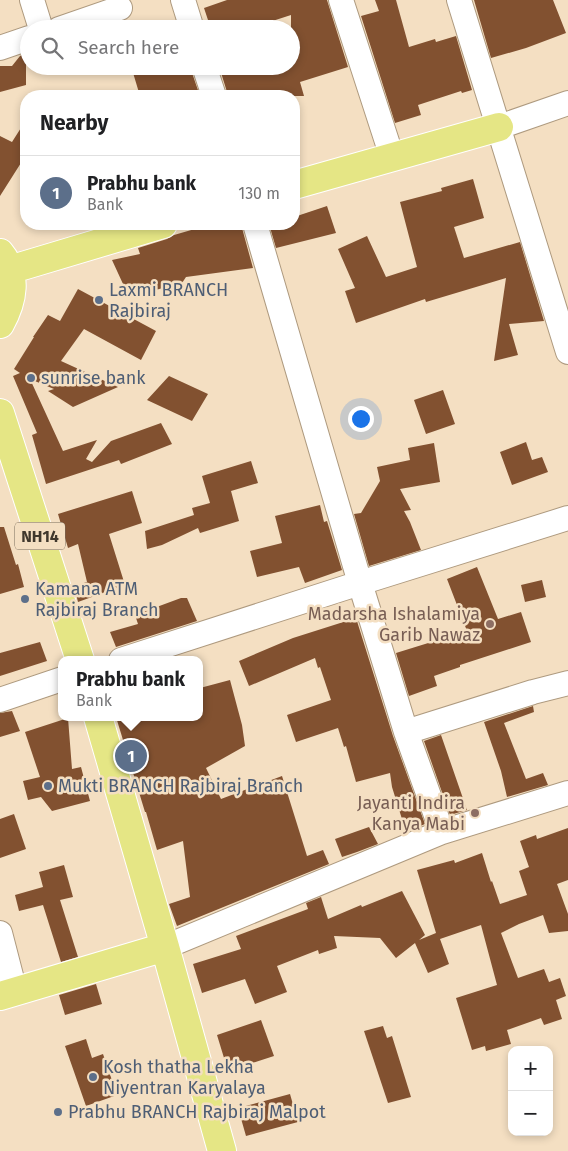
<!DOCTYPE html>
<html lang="en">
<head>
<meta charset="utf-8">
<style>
	body { margin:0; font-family:"Fira Sans",sans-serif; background:#f2f2f2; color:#202124 }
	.controls { position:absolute; right:15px; bottom:15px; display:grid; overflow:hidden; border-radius:10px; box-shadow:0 2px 8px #0003 }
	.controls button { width:45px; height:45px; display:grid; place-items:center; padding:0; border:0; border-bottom:1px solid #e0e0e0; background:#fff; color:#202124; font:25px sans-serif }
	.you { position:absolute; left:360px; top:418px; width:18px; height:18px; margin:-12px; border:4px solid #fff; border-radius:50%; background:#1a73e8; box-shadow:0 0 0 8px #1a73e833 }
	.badge { display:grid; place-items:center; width:32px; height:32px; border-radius:50%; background:#ea580c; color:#fff; font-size:16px; font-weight:700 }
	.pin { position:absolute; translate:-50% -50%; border:2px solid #fff; box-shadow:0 1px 5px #0006 }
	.popup { position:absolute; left:58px; top:656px; width:145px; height:65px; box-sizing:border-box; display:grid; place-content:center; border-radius:10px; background:#fff; filter:drop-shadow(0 1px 4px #0005); font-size:16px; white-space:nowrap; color:#757577 }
	.popup b { font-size:19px; color:#202124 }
	.popup::after { content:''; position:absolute; left:50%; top:100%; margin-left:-10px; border:10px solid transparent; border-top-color:#fff }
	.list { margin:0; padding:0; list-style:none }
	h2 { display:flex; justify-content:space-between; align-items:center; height:65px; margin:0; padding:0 20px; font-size:21px }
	h2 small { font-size:16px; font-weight:400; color:#757577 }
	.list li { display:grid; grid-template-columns:32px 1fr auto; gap:15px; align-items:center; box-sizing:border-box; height:75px; padding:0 20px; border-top:1px solid #e0e0e0 }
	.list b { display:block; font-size:19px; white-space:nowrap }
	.list p { margin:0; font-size:16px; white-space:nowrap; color:#757577 }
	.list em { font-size:16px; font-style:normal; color:#757577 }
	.icon { flex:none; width:28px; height:28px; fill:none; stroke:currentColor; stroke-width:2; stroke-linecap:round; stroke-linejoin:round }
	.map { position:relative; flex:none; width:568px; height:1151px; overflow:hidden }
	.search { position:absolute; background:#fff; box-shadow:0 2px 8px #0003; left:20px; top:20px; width:280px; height:55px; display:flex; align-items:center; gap:12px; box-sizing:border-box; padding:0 18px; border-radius:28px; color:#757577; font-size:19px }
	.panel { position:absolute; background:#fff; box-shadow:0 2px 8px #0003; left:20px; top:90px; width:280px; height:140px; border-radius:20px }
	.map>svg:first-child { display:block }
	.building { fill:#825130 }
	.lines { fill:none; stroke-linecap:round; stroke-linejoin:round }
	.minor-casing { stroke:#ae9a7f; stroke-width:26 }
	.major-casing { stroke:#fff; stroke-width:30 }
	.minor { stroke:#fff; stroke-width:24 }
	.major { stroke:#e5e685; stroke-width:28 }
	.service-dot { fill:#5c6f8a; stroke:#f4dfc2; stroke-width:2 }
	.education-dot { fill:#8d6e63; stroke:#f4dfc2; stroke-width:2 }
	.labels { text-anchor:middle; stroke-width:5; stroke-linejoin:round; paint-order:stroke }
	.shield { fill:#f4dfc2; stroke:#766a5a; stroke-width:1 }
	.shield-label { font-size:16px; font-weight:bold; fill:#40382d }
	.service-label { font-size:18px; fill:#4e5e75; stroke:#f4dfc2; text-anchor:start }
	.education-label { font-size:18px; fill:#785e54; stroke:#f4dfc2; text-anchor:end }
</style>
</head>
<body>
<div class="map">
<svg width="568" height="1151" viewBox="0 0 568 1151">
	<rect width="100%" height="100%" fill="#f4dfc2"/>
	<path class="building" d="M227 0H327L348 67 300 82 304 96H227V92L219 66H291V15L248 29H211L204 8Z
		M375 0H396L409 47 435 39 436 42 456 36 472 90 462 93 461 91 418 105 421 115 395 123 361 16 379 11Z
		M474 0H553L566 33 526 48 491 58Z
		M26 53V85L0 92V66H12L20 56Z
		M131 66H191V70L200 96H140Z
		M26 120V155L0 196V136L12 142Z
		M473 179 484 218 454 227 464 258 520 242 544 321 509 324 518 355 494 361 506 278 426 302 425 299 356 323 345 291 355 288 338 249 367 236 386 277 417 267 400 202 442 191 441 188Z
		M327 206 336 233 276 248 269 224H294V217Z
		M212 224H242V228L253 268 186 277 182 283 129 297 112 260 140 254 138 248 167 239 174 235Z
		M78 289 156 331 141 360 84 329 61 361 118 387 73 407 48 391 54 389 30 379 63 451 97 440 86 459 92 462 111 441 161 423 172 444 121 464 119 460 46 484 32 435 37 433 13 376 20 373 14 369 34 337H33L48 315 60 321Z
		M169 376 208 394 192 421 147 400Z
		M443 390 455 424 426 434 414 400Z
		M526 442 532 460 542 457 548 472 512 485 500 452Z
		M434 443 440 482 400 489 411 510 404 511 410 522 421 550 369 566 354 514 361 513 380 481 377 467 410 460 408 448Z
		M251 461 258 483 231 491 239 521 200 533 198 528 162 545 147 549 145 531 194 515 192 508 210 503 202 476Z
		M132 491 142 523 109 534 125 585 78 602 74 586 87 582 78 544 68 548 58 514Z
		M320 505 324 522 327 521 342 570 305 583 299 567 257 577 250 551 282 543 275 516Z
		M0 527H4L16 565 18 564 24 587 0 594Z
		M477 567 498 619 521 612 531 642 460 665V667L434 676 437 686 409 696 396 653 467 631 447 579Z
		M542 580 546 597 525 602 521 585Z
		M181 598H187L197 621 116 647 110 632 138 624 135 615Z
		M356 618 393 736 425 824 406 832 392 787 390 773 356 782 346 746 344 747 338 728 296 742 287 715 331 700 320 667 318 668 315 658 249 686 239 661 293 638Z
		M40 642 47 661 0 676V653Z
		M230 680 242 725 245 746 206 768 221 799 282 776 307 856 323 850 329 864 177 926 169 904 190 897 183 841 157 850 146 812H145L116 717H200V688Z
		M533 706 534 712 504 723 526 779 543 773 548 785 507 797 501 771 484 722Z
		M12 711 20 731 0 737V713Z
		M68 718 72 769 81 767 90 801 52 811 41 797 28 800 23 781 40 777 25 732Z
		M441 735 467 810 450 815 424 741Z
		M14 814 26 849 0 858V819Z
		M369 827 378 844 357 852 342 857 335 839Z
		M568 828V880L557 884 568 914V931L549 933 543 915 519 924 501 933 518 978 544 969 549 982 560 978 566 996 556 1000 562 1019 544 1025 541 1018 507 1030 511 1044 486 1051 485 1046 472 1050 456 998 497 985 481 925 440 939 449 964 428 973 415 943 396 958 380 938 334 936 337 948 319 954 318 950 277 966 287 992 255 1004 245 979 202 993 193 964 241 949 236 936 308 909 306 903 321 897 328 919 361 905 362 907 402 891 425 935 419 940 436 933 417 870 454 860 455 863 482 853 491 882 492 881 500 904 527 895 519 871 529 867 520 841 536 835 537 839Z
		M64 865 73 897 60 900 78 957 61 962 43 905 19 911 15 895 43 887 39 872Z
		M96 984 102 1004 65 1015 59 995Z
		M261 1020 274 1056 228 1071 217 1035Z
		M383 1026 387 1038 392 1036 411 1097 388 1103 364 1031Z
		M86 1039 92 1058 103 1054 117 1095 86 1106 65 1046Z
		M290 1094 298 1122 246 1136 238 1108Z"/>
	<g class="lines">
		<g class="minor-casing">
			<path id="minor" d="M32 0 41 29
				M183 0 192 29
				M341 0 392 157
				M459 0 568 352
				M59 29 120 8
				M0 48 29 38
				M204 66 214 96
				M499 127 568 103
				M255 224 360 583 406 732 442 832
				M121 660 360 583 568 518
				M0 700 62 679
				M406 732 533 692 568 683
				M0 933 15 991
				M165 947 442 832 568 793"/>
		</g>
		<g class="major-casing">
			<path id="major" d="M294 185 499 127
				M0 253C18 275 13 301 0 324
				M9 270 163 224
				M0 413 80 660
				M98 717 165 947 222 1151
				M0 996 165 947"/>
		</g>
		<use href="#minor" class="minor"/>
		<use href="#major" class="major"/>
	</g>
	<g class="service-dot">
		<circle cx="99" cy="300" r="5"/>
		<circle cx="31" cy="378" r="5"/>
		<circle cx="25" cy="599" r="5"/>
		<circle cx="48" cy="786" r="5"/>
		<circle cx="93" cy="1077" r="5"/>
		<circle cx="58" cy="1112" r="5"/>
	</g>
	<g class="education-dot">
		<circle cx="490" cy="624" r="5"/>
		<circle cx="475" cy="813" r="5"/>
	</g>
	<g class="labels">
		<rect class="shield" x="15" y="522.5" width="50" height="27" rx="4"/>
		<g class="shield-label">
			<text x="40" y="542">NH14</text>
		</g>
		<g class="service-label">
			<text x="109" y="296">Laxmi BRANCH<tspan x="109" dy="21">Rajbiraj</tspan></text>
			<text x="41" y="384">sunrise bank</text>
			<text x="35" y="595">Kamana ATM<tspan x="35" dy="21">Rajbiraj Branch</tspan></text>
			<text x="58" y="792">Mukti BRANCH Rajbiraj Branch</text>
			<text x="103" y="1073">Kosh thatha Lekha<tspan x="103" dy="21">Niyentran Karyalaya</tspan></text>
			<text x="68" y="1118">Prabhu BRANCH Rajbiraj Malpot</text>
		</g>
		<g class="education-label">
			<text x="480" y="620">Madarsha Ishalamiya<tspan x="480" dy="21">Garib Nawaz</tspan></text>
			<text x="465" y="809">Jayanti Indira<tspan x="465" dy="21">Kanya Mabi</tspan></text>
		</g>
	</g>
</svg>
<div class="controls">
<button>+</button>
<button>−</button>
</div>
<div class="you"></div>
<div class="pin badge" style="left:131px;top:756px;background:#5c6f8a">1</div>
<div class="popup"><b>Prabhu bank</b>Bank</div>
<div class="search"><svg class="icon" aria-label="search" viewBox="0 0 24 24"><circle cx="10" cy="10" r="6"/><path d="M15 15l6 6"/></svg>Search here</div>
<section class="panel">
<h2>Nearby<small></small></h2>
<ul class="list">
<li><span class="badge" style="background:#5c6f8a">1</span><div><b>Prabhu bank</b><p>Bank</p></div><em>130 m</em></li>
</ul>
</section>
</div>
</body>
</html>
